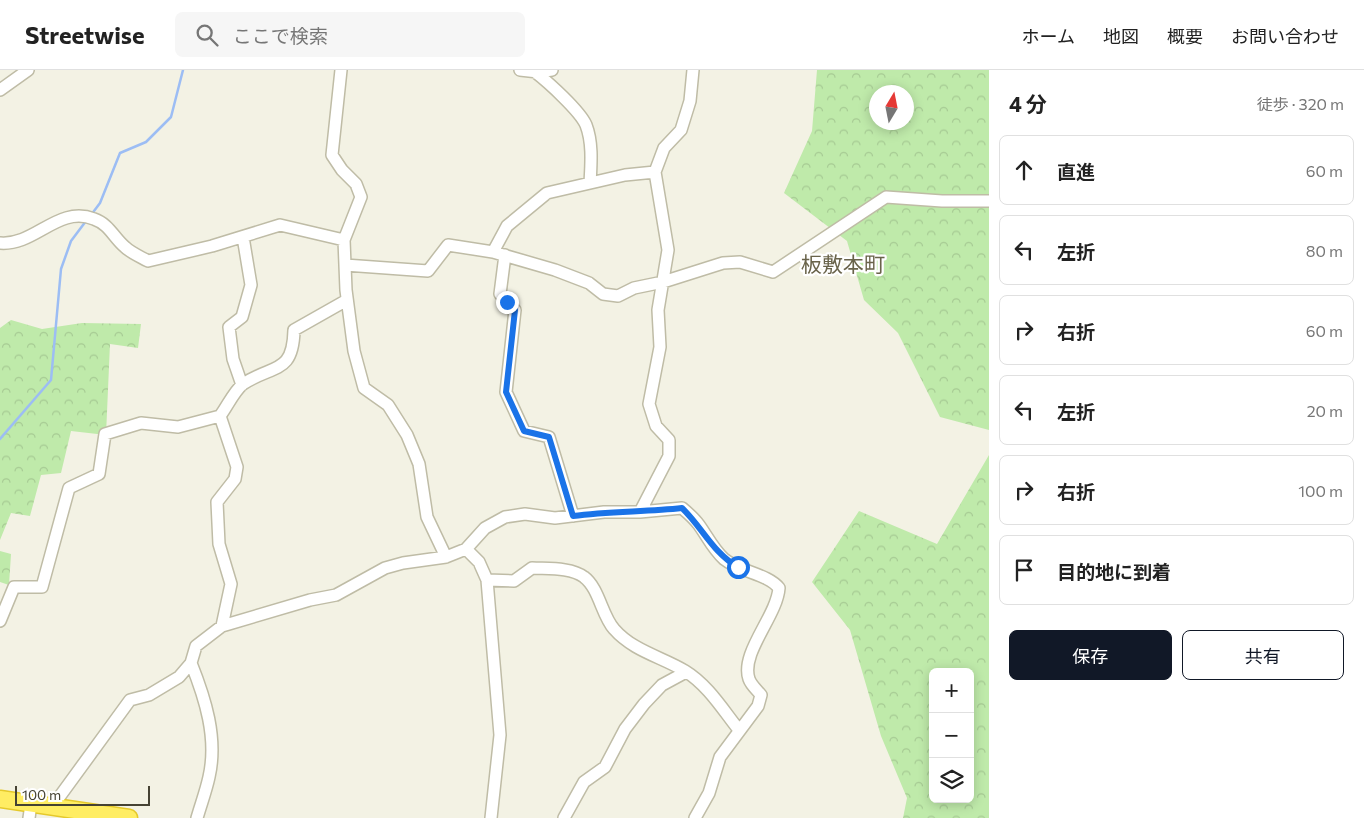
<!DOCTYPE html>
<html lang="ja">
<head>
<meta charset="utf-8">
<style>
	body { margin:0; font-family:Commissioner,"Noto Sans JP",sans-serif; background:#f6f6f6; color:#222 }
	.controls { position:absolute; right:15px; bottom:15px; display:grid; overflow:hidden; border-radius:8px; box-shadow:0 2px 12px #0003 }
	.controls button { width:45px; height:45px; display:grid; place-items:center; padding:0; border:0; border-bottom:1px solid #e0e0e0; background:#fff; color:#222; font:25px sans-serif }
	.compass { position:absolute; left:869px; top:15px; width:45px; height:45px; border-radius:50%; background:#fff; box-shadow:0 2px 12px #0003; rotate:10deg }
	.scale { position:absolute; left:15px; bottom:12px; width:135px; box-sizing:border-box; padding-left:5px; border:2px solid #454233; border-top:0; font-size:14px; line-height:18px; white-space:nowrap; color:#454233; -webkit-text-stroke:4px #fff; paint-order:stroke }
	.stop { position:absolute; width:15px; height:15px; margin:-11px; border:4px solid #1a73e8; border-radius:50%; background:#fff }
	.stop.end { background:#1a73e8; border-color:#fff; box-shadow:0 1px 5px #0008 }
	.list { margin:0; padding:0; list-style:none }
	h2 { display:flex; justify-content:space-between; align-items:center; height:65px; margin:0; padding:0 20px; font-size:21px }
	h2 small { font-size:16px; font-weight:400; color:#767676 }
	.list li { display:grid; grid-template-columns:32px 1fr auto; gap:15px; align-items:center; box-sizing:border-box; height:70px; margin:0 10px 10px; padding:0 10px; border:1px solid #e0e0e0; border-radius:8px }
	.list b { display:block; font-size:19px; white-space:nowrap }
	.list em { font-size:16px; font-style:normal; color:#767676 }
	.actions { display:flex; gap:10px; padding:15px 20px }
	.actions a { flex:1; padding:11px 0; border:1px solid #111827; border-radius:8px; text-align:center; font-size:18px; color:#111827 }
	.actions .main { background:#111827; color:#fff }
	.icon { flex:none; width:28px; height:28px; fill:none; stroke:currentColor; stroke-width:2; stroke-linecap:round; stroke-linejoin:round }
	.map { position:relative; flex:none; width:989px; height:748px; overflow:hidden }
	header { display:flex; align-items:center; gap:30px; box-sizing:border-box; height:70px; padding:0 25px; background:#fff; border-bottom:1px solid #e0e0e0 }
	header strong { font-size:24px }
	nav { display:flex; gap:28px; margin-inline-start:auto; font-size:18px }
	.search { width:350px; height:45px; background:#f6f6f6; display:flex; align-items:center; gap:12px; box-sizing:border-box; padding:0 18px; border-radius:8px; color:#767676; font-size:19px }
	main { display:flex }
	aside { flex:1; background:#fff }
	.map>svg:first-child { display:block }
	.forest { fill:url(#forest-crowns); fill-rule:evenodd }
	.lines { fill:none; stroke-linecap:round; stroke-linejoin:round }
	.stream { stroke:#9cbdf4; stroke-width:2.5 }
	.minor-casing { stroke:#bfbca6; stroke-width:14 }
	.highway-casing { stroke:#e5c92b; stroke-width:19 }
	.minor { stroke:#fff; stroke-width:11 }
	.highway { stroke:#ffed63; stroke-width:16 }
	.route { stroke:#1a73e8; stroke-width:6 }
	.labels { text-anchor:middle; stroke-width:4.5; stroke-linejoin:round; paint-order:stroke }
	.quarter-label { font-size:21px; fill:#69634a; stroke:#fff }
</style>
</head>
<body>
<header>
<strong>Streetwise</strong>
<div class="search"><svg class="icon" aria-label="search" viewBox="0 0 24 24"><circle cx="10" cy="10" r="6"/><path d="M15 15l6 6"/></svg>ここで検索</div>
<nav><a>ホーム</a><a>地図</a><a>概要</a><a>お問い合わせ</a></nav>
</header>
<main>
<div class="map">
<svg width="989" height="748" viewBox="0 0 989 748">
	<defs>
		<pattern id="forest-crowns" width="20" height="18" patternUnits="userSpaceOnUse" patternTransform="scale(1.25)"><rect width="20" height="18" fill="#bfeaaa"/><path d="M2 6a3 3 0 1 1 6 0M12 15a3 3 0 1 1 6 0" fill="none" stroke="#a6ca93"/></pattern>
	</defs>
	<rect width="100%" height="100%" fill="#f3f2e4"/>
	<path class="forest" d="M817 0H989V360L940 347 898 263 864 230 847 171 784 123 812 61ZM876 22H906V52H876Z
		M11 250 42 259 82 253 141 254 138 278 110 274 106 365 71 361 61 403 41 405 30 446 11 443 0 470V258Z
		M989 385V748H903L907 728 881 666 850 560 812 512 859 441 937 474ZM933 602H970V729H933Z
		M0 481 11 484 9 515 0 512Z"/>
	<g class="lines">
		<path class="stream" d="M91 145 100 133 120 83 146 72 171 47 183 0
			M0 369 51 310 61 199 71 171 86 151"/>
		<g class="minor-casing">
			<path id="minor" d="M341 0 332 85 342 100 356 114 361 127 344 170 346 220 354 281 364 318 388 335 407 365 419 394 427 447 446 487
				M520 0 538 2 552 0
				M535 2C548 12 580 41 586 55 593 73 591 95 590 113
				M0 20 28 0
				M0 173C35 176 58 135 94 149 109 154 114 168 125 177 131 183 141 187 148 191L212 176 280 155 344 170
				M493 182 507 156 547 123 625 105 655 102
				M505 185 500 224 515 240 506 322 524 361 549 367 573 446
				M345 195 428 201 448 175 493 182 555 200 589 213 603 224 618 226 634 218 663 212 723 193 740 192 773 202 886 127 942 131H989
				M242 315 233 289 229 257 242 247 251 215 243 167
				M640 442 682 438C688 443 694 448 699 455 707 466 713 479 724 489 740 502 768 504 779 518 777 546 740 583 749 609 751 615 757 620 761 625L758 636 720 687 709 723 695 748
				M466 479 479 492 487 510 500 665 491 748
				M487 510 514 511 532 498C547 499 571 497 584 507 599 518 602 546 614 559 633 581 662 587 685 601 708 615 723 640 739 660
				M0 551 14 517H42L69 418 99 404 105 364 141 353 178 357 220 346
				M222 556 231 514 219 474 217 432 235 409 237 397 220 346C227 337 234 321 243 314 273 294 293 305 294 260L347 230
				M191 593C205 628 218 668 209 707 206 721 201 734 197 748
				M52 737 130 630 149 625 179 607 191 593 196 576 222 556 310 530 336 525 385 498 403 493 446 487 466 479 485 458 505 447 525 444 555 448 604 442H640L669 386V370L656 356 649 334 660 277 658 240 668 180 655 102 664 78 681 60 690 31 693 0
				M29 748 31 734
				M564 748 584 712 605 697 625 659 644 634 662 615 686 602"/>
		</g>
		<g class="highway-casing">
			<path id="highway" d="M0 729 129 748"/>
		</g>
		<use href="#minor" class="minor"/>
		<use href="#highway" class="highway"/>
	</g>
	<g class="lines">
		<path class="route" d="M507 232 515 240 506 322 524 361 549 367 573 446C609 441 646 442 682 438 702 457 713 483 738 497"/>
	</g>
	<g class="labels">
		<g class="quarter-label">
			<text x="843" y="202">板敷本町</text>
		</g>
	</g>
</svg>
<div class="controls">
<button>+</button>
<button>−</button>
<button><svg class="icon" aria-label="layers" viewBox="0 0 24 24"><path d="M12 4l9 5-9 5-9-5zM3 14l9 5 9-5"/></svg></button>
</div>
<svg class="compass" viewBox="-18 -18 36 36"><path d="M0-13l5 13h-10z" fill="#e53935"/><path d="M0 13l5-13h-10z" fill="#767676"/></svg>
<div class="scale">100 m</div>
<div class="stop" style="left:738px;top:497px"></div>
<div class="stop end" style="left:507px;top:232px"></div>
</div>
<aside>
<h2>4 分<small>徒歩 · 320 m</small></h2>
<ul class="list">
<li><svg class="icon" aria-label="ahead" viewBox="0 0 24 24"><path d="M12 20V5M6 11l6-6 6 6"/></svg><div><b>直進</b></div><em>60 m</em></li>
<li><svg class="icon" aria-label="left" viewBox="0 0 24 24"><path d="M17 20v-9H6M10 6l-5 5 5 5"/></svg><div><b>左折</b></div><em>80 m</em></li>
<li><svg class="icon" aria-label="right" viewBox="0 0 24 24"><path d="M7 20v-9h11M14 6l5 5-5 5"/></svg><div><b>右折</b></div><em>60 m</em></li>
<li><svg class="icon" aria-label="left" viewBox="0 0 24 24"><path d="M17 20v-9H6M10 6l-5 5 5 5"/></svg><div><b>左折</b></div><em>20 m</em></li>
<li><svg class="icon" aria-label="right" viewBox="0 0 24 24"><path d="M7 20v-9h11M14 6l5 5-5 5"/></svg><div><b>右折</b></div><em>100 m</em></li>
<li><svg class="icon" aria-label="arrive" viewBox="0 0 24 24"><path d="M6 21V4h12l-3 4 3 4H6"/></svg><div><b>目的地に到着</b></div></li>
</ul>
<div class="actions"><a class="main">保存</a><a>共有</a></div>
</aside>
</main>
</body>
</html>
